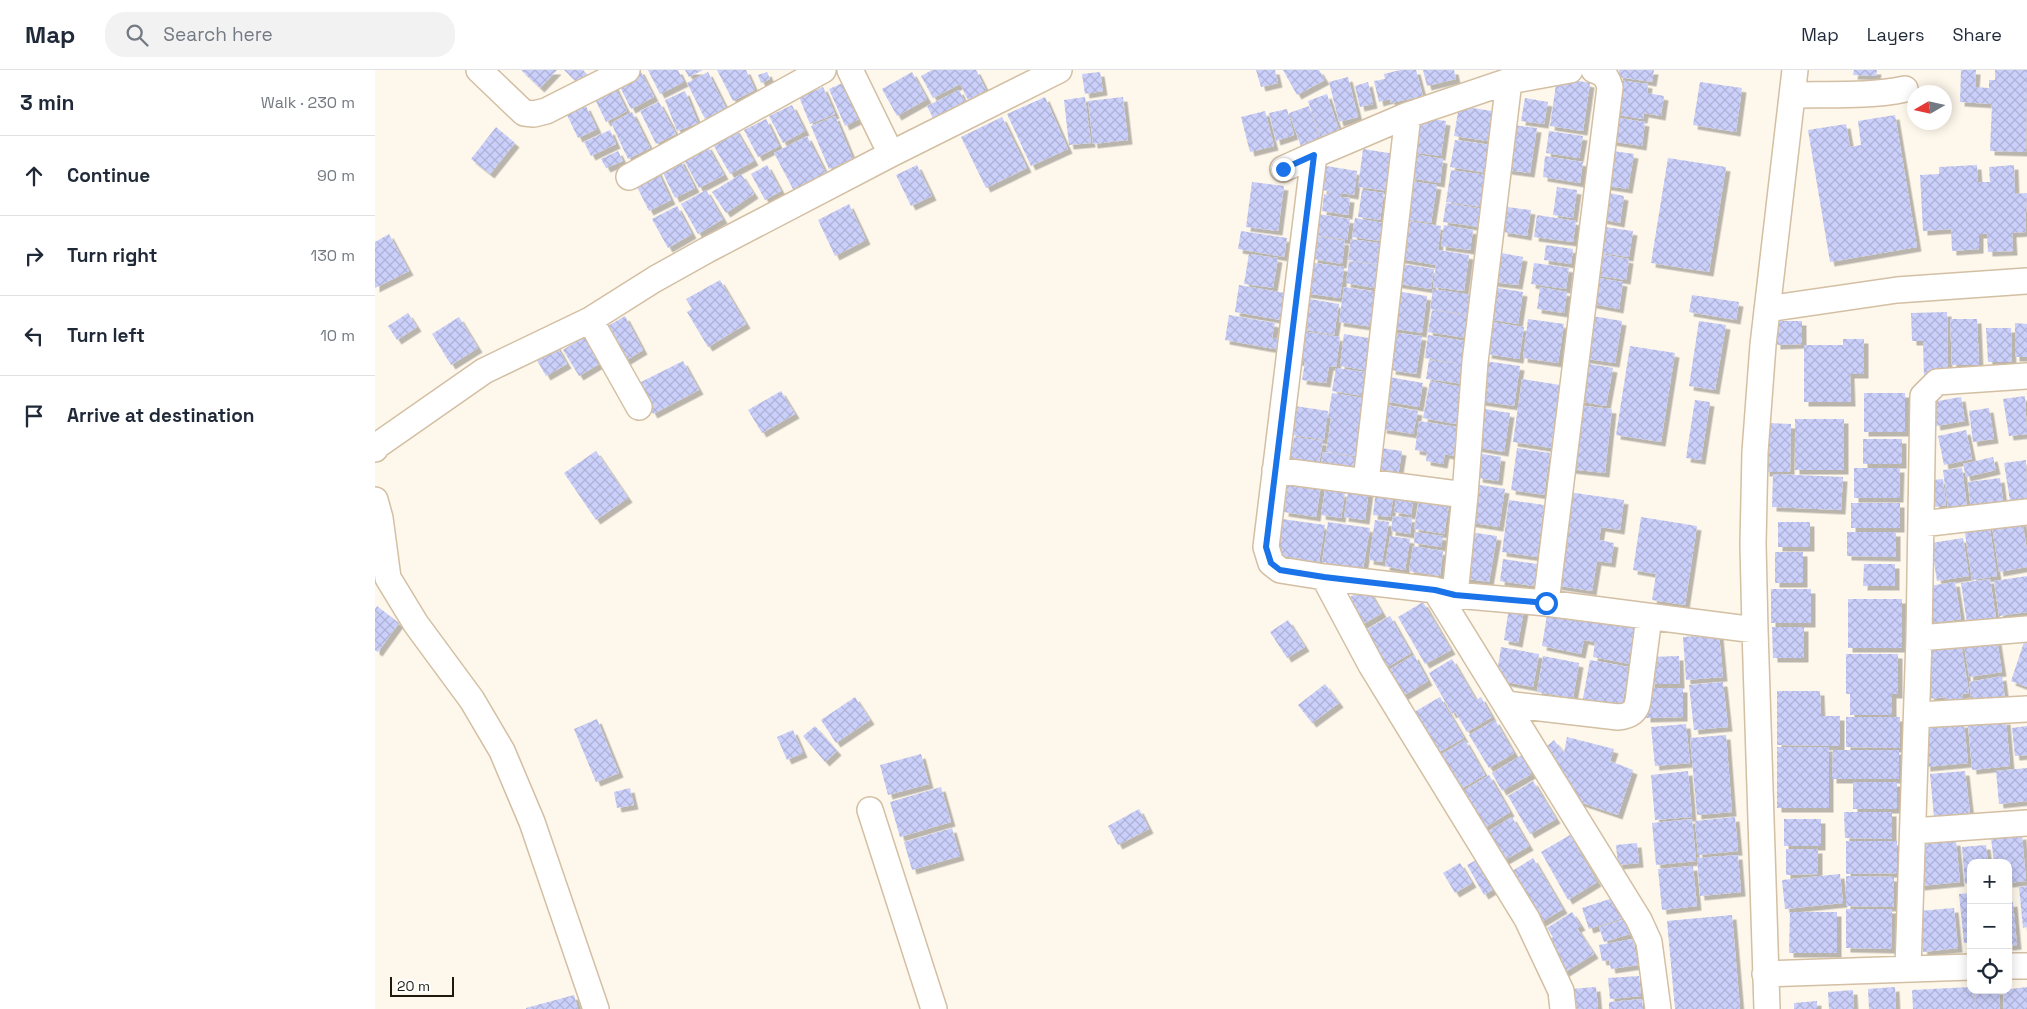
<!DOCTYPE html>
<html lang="en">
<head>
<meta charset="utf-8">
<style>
	body { margin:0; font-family:"Space Grotesk",sans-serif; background:#f2f2f3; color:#1f2937 }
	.controls { position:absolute; right:15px; bottom:15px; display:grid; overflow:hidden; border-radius:10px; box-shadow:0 2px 12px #0003 }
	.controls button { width:45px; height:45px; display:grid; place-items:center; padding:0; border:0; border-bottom:1px solid #e0e1e3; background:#fff; color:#1f2937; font:25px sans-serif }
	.compass { position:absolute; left:1532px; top:15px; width:45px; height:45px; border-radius:50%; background:#fff; box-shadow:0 2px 12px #0003; rotate:261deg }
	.scale { position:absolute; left:15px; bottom:12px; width:64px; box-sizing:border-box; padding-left:5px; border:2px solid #1f180e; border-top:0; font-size:14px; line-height:18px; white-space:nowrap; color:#1f180e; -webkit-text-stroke:4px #fff; paint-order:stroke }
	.stop { position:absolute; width:15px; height:15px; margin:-11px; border:4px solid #1a73e8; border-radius:50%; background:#fff }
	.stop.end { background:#1a73e8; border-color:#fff; box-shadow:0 1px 5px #0008 }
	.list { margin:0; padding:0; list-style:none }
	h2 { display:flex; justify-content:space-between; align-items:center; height:65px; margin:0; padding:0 20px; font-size:21px }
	h2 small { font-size:16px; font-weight:400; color:#747a83 }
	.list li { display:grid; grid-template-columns:32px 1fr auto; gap:15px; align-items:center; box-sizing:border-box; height:80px; padding:0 20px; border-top:1px solid #e0e1e3 }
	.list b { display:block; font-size:19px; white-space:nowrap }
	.list em { font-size:16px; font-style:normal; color:#747a83 }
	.icon { flex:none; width:28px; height:28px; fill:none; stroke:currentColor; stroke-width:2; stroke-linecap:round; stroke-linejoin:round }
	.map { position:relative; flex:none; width:1652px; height:939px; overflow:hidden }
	header { display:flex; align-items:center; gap:30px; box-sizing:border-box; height:70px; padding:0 25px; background:#fff; border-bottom:1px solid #e0e1e3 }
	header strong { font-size:24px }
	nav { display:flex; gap:28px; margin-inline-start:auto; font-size:18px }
	.search { width:350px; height:45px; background:#f2f2f3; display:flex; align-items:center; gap:12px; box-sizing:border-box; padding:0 18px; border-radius:20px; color:#747a83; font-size:19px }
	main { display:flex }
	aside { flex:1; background:#fff }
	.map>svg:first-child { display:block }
	.building { fill:url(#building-cross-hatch); filter:url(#shadow) }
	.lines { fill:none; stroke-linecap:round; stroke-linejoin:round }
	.minor-casing { stroke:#d3bfa3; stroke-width:28 }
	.minor { stroke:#fff; stroke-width:25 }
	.route { stroke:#1a73e8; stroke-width:6 }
</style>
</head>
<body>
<header>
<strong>Map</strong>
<div class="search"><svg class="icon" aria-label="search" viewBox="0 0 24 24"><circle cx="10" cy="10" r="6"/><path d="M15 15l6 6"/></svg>Search here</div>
<nav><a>Map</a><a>Layers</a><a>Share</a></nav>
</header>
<main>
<aside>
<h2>3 min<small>Walk · 230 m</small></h2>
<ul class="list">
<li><svg class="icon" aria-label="ahead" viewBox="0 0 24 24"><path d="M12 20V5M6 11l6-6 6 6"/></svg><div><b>Continue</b></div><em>90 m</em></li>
<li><svg class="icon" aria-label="right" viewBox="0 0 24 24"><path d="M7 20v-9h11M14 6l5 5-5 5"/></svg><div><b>Turn right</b></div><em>130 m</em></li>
<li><svg class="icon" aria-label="left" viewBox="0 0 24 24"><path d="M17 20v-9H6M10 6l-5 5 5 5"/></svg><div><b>Turn left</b></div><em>10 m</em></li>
<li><svg class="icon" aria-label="arrive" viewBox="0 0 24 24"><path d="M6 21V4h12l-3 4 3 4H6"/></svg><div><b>Arrive at destination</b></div></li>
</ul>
</aside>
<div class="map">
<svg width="1652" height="939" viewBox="0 0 1652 939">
	<defs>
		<pattern id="building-cross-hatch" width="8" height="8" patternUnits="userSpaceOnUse" patternTransform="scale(1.25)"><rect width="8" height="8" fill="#cbd0fb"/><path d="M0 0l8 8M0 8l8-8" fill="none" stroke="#aeb2d6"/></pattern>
		<filter id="shadow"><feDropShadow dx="4.5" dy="4.5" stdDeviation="0" flood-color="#0004"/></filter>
	</defs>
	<rect width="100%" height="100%" fill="#fef7eb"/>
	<path class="building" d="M146 0H182L165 18Z
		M189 0H208L213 5 204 14Z
		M254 0H265L279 27 256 39 240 7Z
		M273 0H303L309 12 285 24Z
		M310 0H328L314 7Z
		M342 0H371L380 20 358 31Z
		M557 0H601L611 20 593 30 585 14 558 28 546 6Z
		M881 0H900L903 13 886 17Z
		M908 0H944L950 10 922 25Z
		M1025 0H1041L1048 26 1016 33 1015 29 1004 32 999 11 1010 9 1009 4Z
		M1048 0H1079L1081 9 1052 16Z
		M1244 0H1279L1277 12 1243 7Z
		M1479 0H1502L1501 6 1478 5Z
		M1586 0H1601L1600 17 1614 18V10H1620V0H1652L1651 82 1615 81 1617 34 1585 32Z
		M333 2 351 38 330 49 312 13Z
		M392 2 395 9 386 13 383 5Z
		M537 2 552 29 522 46 507 19Z
		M725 2 728 21 710 24 707 4Z
		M973 7 983 47 964 52 954 12Z
		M1182 7 1215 13 1208 61 1175 56Z
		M1243 10 1273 14 1272 23 1289 26 1286 46 1269 43 1268 49 1237 44Z
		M470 12 486 48 470 56 454 19Z
		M993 12 998 34 985 37 980 16Z
		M1325 12 1367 18 1361 62 1318 55Z
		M238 13 252 41 231 52 217 23Z
		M448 17 460 44 435 54 424 27Z
		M584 20 592 36 560 52 552 36Z
		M310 21 323 53 302 61 290 30Z
		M952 24 966 66 947 72 933 31Z
		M670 27 693 79 656 96 632 44Z
		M710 27 716 73 694 75 689 30Z
		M748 27 753 70 718 74 713 31Z
		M1150 28 1173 32 1169 54 1146 51Z
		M284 32 301 64 281 74 265 41Z
		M417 35 430 61 408 73 394 46Z
		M211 36 222 59 203 68 192 45Z
		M934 36 947 75 928 82 914 43Z
		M1084 36 1117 41 1113 71 1079 66Z
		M912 39 919 65 901 71 894 43Z
		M890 41 899 76 875 82 866 47Z
		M257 42 275 78 253 89 236 53Z
		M1520 45 1542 177 1455 192 1433 60 1471 54 1475 77 1486 75 1483 51Z
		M460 46 478 89 454 99 436 56Z
		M627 47 652 98 611 118 586 67Z
		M1040 47 1071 51 1066 86 1035 82Z
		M1238 47 1270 52 1267 76 1235 71Z
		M391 49 404 76 383 87 369 60Z
		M1138 55 1162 58 1155 103 1132 100Z
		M121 57 140 73 115 104 96 89Z
		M360 58 379 91 355 104 336 71Z
		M235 60 241 74 216 86 209 72Z
		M1174 61 1208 66 1204 88 1171 83Z
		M432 66 452 105 419 121 399 83Z
		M1080 70 1116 75 1112 103 1075 97Z
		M332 75 349 105 324 118 308 88Z
		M988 79 1020 84 1014 121 983 117Z
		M1231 80 1259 84 1253 119 1226 115Z
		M243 81 248 91 231 98 226 89Z
		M1038 84 1068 89 1065 113 1035 108Z
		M1170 86 1208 92 1205 113 1168 107Z
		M1293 88 1351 97 1334 202 1276 193Z
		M305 89 320 118 300 128 286 99Z
		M392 95 406 121 390 130 376 104Z
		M542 95 557 126 536 136 521 105Z
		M1602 95 1603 112H1615L1614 97 1639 95 1640 124 1652 123 1650 162 1637 163 1638 181 1613 182 1612 164H1604V179L1577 181 1576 159 1548 161 1545 105 1564 104V97Z
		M951 96 982 101 979 125 966 123 965 127 975 128 973 145 947 141 949 124 953 125 954 121 947 120Z
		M281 98 296 130 274 141 258 109Z
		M1076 100 1112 105 1107 137 1071 132Z
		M366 104 379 124 351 143 337 122Z
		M1035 111 1062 115 1056 153 1029 149Z
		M877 112 909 116 903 161 871 157Z
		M1182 117 1202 120 1198 148 1178 145Z
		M331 120 348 149 323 164 306 134Z
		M987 120 1009 123 1005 150 983 147Z
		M1229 122 1249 126 1245 153 1225 149Z
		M1071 133 1108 139 1105 157 1068 152Z
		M474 134 491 170 460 186 443 150Z
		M302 136 317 164 293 178 277 149Z
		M1132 137 1156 140 1152 166 1128 162Z
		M943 144 975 149 972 170 940 165Z
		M1162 145 1201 151 1198 172 1159 167Z
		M980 148 1008 153 1005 171 977 167Z
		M1026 150 1066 156 1063 180 1094 185 1089 221 1058 217 1061 195 1020 188Z
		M1069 155 1098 160 1095 180 1066 176Z
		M1223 156 1258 161 1254 187 1219 182Z
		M866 161 912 168 909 187 863 179Z
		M14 164 34 201 0 218V172Z
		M941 166 970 171 967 194 938 189Z
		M976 169 1010 174 1007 195 973 190Z
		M1171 175 1198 179 1196 194 1169 190Z
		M1121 182 1148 187 1143 215 1117 212Z
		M1220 183 1254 189 1251 210 1217 205Z
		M874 184 903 188 898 218 869 214Z
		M974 191 1008 196 1005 219 971 213Z
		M933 192 969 197 965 228 928 223Z
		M1021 193 1059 199 1056 219 1018 213Z
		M1159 193 1194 198 1191 219 1156 214Z
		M1217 207 1248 212 1244 239 1213 233Z
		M345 210 371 254 333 277 312 242 317 239 311 229Z
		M864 215 910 223 906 250 860 242Z
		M969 217 1010 223 1005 258 964 252Z
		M1117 217 1148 222 1143 254 1112 249Z
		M1165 217 1192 222 1189 243 1162 239Z
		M1058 219 1097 225 1094 245 1055 239Z
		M1020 221 1052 226 1047 263 1014 258Z
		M1317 225 1364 232 1361 250 1314 242Z
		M929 228 964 234 959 265 925 259Z
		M1057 240 1094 246 1091 268 1053 262Z
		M1572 242 1573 299H1565V307H1549L1548 271H1537L1536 243Z
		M33 243 42 257 22 270 13 256Z
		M854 245 900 253 897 268 907 269 906 280 850 270Z
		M1211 245 1247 251 1240 293 1205 288Z
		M250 246 268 280 245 294 226 260Z
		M84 247 103 278 76 295 57 264Z
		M1153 249 1189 254 1183 293 1148 288Z
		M1575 249H1602L1604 295H1577Z
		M1324 251 1351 255 1340 320 1314 316Z
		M1400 251H1427V274L1401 275Z
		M1117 252 1149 257 1144 289 1112 284Z
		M1640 253 1652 254V287H1640Z
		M1611 258H1636L1637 292H1613Z
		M927 261 965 267 961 297 954 296 951 313 927 310 930 292 922 291Z
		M1022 263 1047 266 1041 304 1016 300Z
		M213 264 229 291 204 306 188 280Z
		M969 264 1000 269 995 301 965 296Z
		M1053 265 1090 271 1086 294 1050 288Z
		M1468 269H1489V304H1475L1476 332H1429V275H1468Z
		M180 273 192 294 171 306 159 285Z
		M1255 276 1300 283 1286 372 1241 365Z
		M1054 290 1092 295 1089 314 1051 309Z
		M308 291 324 320 278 344 262 314Z
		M1110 291 1145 296 1139 336 1105 331Z
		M1208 293 1238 298 1231 336 1202 331Z
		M961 298 998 303 994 327 957 321Z
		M1014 307 1048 313 1044 337 1009 331Z
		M1147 309 1185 315 1176 378 1138 372Z
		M1055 311 1087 317 1081 354 1048 348Z
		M406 321 420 344 387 363 373 340Z
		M957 323 995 329 992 353 985 352 980 386 951 382 956 348 953 347Z
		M1489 323H1530V362H1489Z
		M1650 326 1652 364 1634 366 1628 329Z
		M1586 327 1590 351 1561 356 1557 332Z
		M1320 330 1335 332 1326 390 1311 388Z
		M1011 335 1043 341 1038 364 1007 359Z
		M1201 335 1237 339 1230 403 1194 399Z
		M920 336 953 341 949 370 916 365Z
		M1104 338 1135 343 1129 382 1099 377Z
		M1614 338 1619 369 1598 372 1594 341Z
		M1420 349H1469V400H1420Z
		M1044 351 1082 357 1078 386 1070 384 1068 394 1051 391 1052 382 1040 380Z
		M1390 353 1416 354 1415 402H1390Z
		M1591 360 1597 389 1569 395 1563 366Z
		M919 367 948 371 944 394 915 389Z
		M1488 369H1527V394H1488Z
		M1006 378 1027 381 1023 406 1001 402Z
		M1142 378 1175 383 1169 425 1136 420Z
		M221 381 253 428 221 450 189 403Z
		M948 382 990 389 988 407 945 401Z
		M1107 384 1126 387 1123 411 1103 408Z
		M1618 387 1621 400 1591 407 1588 394Z
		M1651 390 1652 434 1636 437 1629 393Z
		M1479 398H1525L1524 428H1479Z
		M1587 398 1592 437 1573 439 1568 400Z
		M1398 404 1468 407 1466 440 1397 437Z
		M1625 408 1629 437 1596 441 1593 412Z
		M1568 409 1571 435 1560 437 1557 410Z
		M913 410 946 415 941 447 909 442Z
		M1098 414 1130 419 1124 457 1092 452Z
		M974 416 994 420 990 450 969 447Z
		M950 420 970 423 966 448 946 445Z
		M1001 420 1019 423 1015 447 998 445Z
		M1193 422 1249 430 1245 460 1226 457 1224 470 1239 473 1236 493 1222 491 1217 521 1179 515Z
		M1022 423 1039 426 1036 445 1019 442Z
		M1045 424 1075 429 1069 464 1039 459Z
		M1134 430 1169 435 1162 487 1127 482Z
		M1476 433H1525V458H1476Z
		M1018 446 1037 448 1035 464 1016 461Z
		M1266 447 1322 456 1310 535 1277 530 1281 504 1258 500Z
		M907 449 950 455 944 492 901 485Z
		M1000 450 1014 452 1007 492 994 490Z
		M1647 451 1652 480V497L1624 502 1617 456Z
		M953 452 995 458 988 499 947 492Z
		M1403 452H1435V477H1403Z
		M1614 453 1622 506 1597 510 1589 457Z
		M1040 462 1068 466 1066 477 1039 473Z
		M1094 462 1122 466 1114 512 1087 508Z
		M1472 462H1521V487L1472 486Z
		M1015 466 1035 469 1030 500 1010 496Z
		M1588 468 1594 506 1562 511 1556 473Z
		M1038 476 1068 481 1065 506 1034 501Z
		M1400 482H1428V513H1400Z
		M1128 489 1162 494 1159 516 1125 511Z
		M1489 494H1520V516H1488Z
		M1652 506V542L1624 546 1619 511Z
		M1615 509 1621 548 1592 553 1586 513Z
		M1580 512 1586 549 1554 554 1548 517Z
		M992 517 1007 543 985 556 970 530Z
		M1396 519H1436V553H1396Z
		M1473 529H1527V578H1473Z
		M1048 532 1076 580 1050 594 1023 547Z
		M2 536 24 553 3 582 0 580V539Z
		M1134 538 1149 540 1143 573 1129 570Z
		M1173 539 1262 557 1255 594 1218 587 1220 572 1209 570 1206 584 1167 576Z
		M1015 546 1036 583 1011 598 989 561Z
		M913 550 930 577 912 588 895 562Z
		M1397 557H1429V588H1398Z
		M1652 563V617L1636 611Z
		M1344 564 1348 607 1311 610 1308 567Z
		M1622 570 1627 602 1594 607 1589 575Z
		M1586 573 1594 623 1587 624 1588 629 1571 632 1570 627 1555 629 1547 580Z
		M1126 577 1164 584 1158 617 1121 610Z
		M1471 584H1523V624H1517V645H1475V624H1471Z
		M1039 585 1053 611 1026 627 1012 601Z
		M1168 586 1204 593 1198 628 1162 622Z
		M1304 586 1305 614H1275V587Z
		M1077 589 1101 630 1106 627 1117 647 1092 662 1080 642 1077 644 1054 603Z
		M1215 590 1254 597 1246 641 1207 634Z
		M1627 606 1630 629 1597 634 1594 612Z
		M1348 612 1353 657 1319 660 1314 615Z
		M950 614 964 633 937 653 923 635Z
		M1271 618H1308V647L1271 648Z
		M1402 621H1445L1446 646H1465V676L1402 675Z
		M480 627 495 650 461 673 446 650Z
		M1065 627 1089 668 1057 686 1034 645Z
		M1471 647H1525V678L1471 677Z
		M222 649 244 703 221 712 199 659Z
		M1120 650 1139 683 1114 698 1094 665Z
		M1631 650 1635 696 1597 700 1593 654Z
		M1589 653 1593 693 1551 697 1548 657Z
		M1311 654 1315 693 1280 696 1276 657Z
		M440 656 462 681 450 692 428 666Z
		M1652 656V685L1640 686 1637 658Z
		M418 660 428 683 412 690 402 667Z
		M1351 665 1357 742 1322 745 1315 668Z
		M1192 667 1239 679 1235 691 1258 700 1243 745 1199 730 1201 723 1188 719 1164 683 1179 670 1189 683Z
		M1090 670 1110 705 1079 723 1059 689Z
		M1402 677H1454V738H1402Z
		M1458 680H1524V709H1457Z
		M546 684 554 714 513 725 505 695Z
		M1147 685 1158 703 1127 721 1117 703Z
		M1652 698V731L1624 734 1621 701Z
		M1313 701 1317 747 1280 750 1276 705Z
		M1590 701 1595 744 1559 747 1555 704Z
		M1114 705 1135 742 1101 763 1080 726Z
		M1158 711 1181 749 1155 764 1133 726Z
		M1478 712H1522V739H1478Z
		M566 717 576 752 525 767 515 732Z
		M255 718 259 735 242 738 239 722Z
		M764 739 774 759 743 775 733 756Z
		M1469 742H1517V769L1470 768Z
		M1137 747 1154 776 1121 795 1105 766Z
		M1360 747 1363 781 1323 785 1320 751Z
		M1317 749 1321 791 1281 795 1277 753Z
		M1409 749H1446V776H1409Z
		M577 758 585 786 537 800 529 772Z
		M1195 765 1222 812 1193 830 1166 782Z
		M1647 765 1651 811 1633 813V793H1619L1616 768Z
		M1471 771H1522V803L1471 804Z
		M1581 771 1585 812 1545 816 1541 775Z
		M1262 773 1264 793 1243 795 1241 775Z
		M1611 775 1613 793H1596V813L1590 814 1587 777Z
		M1411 779H1443V804L1411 805Z
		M1110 785 1127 814 1109 825 1092 795Z
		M1363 785 1366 822 1325 826 1322 788Z
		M1158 788 1188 839 1160 856 1131 805Z
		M1085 793 1097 813 1080 823 1068 803Z
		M1318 796 1322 836 1287 840 1283 799Z
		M1465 804 1468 833 1410 839 1407 810Z
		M1471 806 1519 807V837L1471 836Z
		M1652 816V857L1648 858 1644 817Z
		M1596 823V873H1589L1584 824Z
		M1241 827 1248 848 1214 859 1207 838Z
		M1638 832 1642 875 1633 876V833Z
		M1579 838 1583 878 1548 882 1544 841Z
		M1471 839H1517L1516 879 1471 878Z
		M1197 842 1206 856 1202 858 1219 884 1187 904 1167 874 1178 867 1172 858Z
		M1415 842H1462V883H1414Z
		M1357 845 1365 939H1300L1292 851Z
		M1253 848 1258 863 1229 872 1224 857Z
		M1258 869 1263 895 1236 899 1234 890 1227 891 1224 875Z
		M1264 906 1266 926 1235 929 1233 908Z
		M1221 917 1223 939H1198L1196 919Z
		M1520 917 1521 939H1494L1493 919Z
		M1596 917V920H1599L1600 939H1538L1537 920Z
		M1652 917V939H1629L1628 920Z
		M1478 920 1479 939H1454L1453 922Z
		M1606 920H1624L1625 939H1601L1600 921Z
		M199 925 203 939H151V938Z
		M1267 929 1268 939H1234V932Z
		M1442 931V939H1419V933Z"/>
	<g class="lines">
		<g class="minor-casing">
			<path id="minor" d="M104 0 149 43 159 44 171 41 252 0
				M475 0 516 84
				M1195 0 1134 11 1033 45 939 85 891 477 896 493 905 500 949 507 1060 520 1264 850 1274 872 1283 939
				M1219 0C1229 3 1232 7 1235 17L1171 533 1380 560
				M1417 25C1454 24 1493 27 1530 19
				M908 99 939 85
				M254 107 448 0
				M1392 239 1522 220 1652 211
				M215 250 264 337
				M0 379 3 375 109 301 215 250 280 209 332 180 516 84 684 0
				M900 400 1090 425
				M991 412 1033 45
				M0 430 5 448 13 508 41 554 97 630 127 681 157 752 221 939
				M1546 454 1652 442
				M949 507 996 595 1152 849 1186 921 1188 939
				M1064 521 1080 525 1171 533
				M1080 525 1090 425 1100 292 1134 11
				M1544 568 1652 559
				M1131 634 1243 647C1254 646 1261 643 1263 631L1274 547
				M1542 645 1652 639
				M495 740 559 939
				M1538 761 1652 753
				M1633 896H1652
				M1533 898 1544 568 1548 326 1562 312 1652 306
				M1390 904 1596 897
				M1392 939 1380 560 1378 474 1380 382 1388 275 1420 0"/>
		</g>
		<use href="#minor" class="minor"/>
	</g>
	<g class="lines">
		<path class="route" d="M908 99 939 85 891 477 896 493 905 500 949 507 1060 520 1080 525 1171 533"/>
	</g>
</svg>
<div class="controls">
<button>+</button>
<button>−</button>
<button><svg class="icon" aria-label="locate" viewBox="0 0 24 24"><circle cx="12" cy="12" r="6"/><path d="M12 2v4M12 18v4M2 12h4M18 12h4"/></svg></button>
</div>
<svg class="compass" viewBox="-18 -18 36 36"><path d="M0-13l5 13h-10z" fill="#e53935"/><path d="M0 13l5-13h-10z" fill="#747a83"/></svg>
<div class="scale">20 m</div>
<div class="stop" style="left:1171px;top:533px"></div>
<div class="stop end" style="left:908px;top:99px"></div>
</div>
</main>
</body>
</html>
